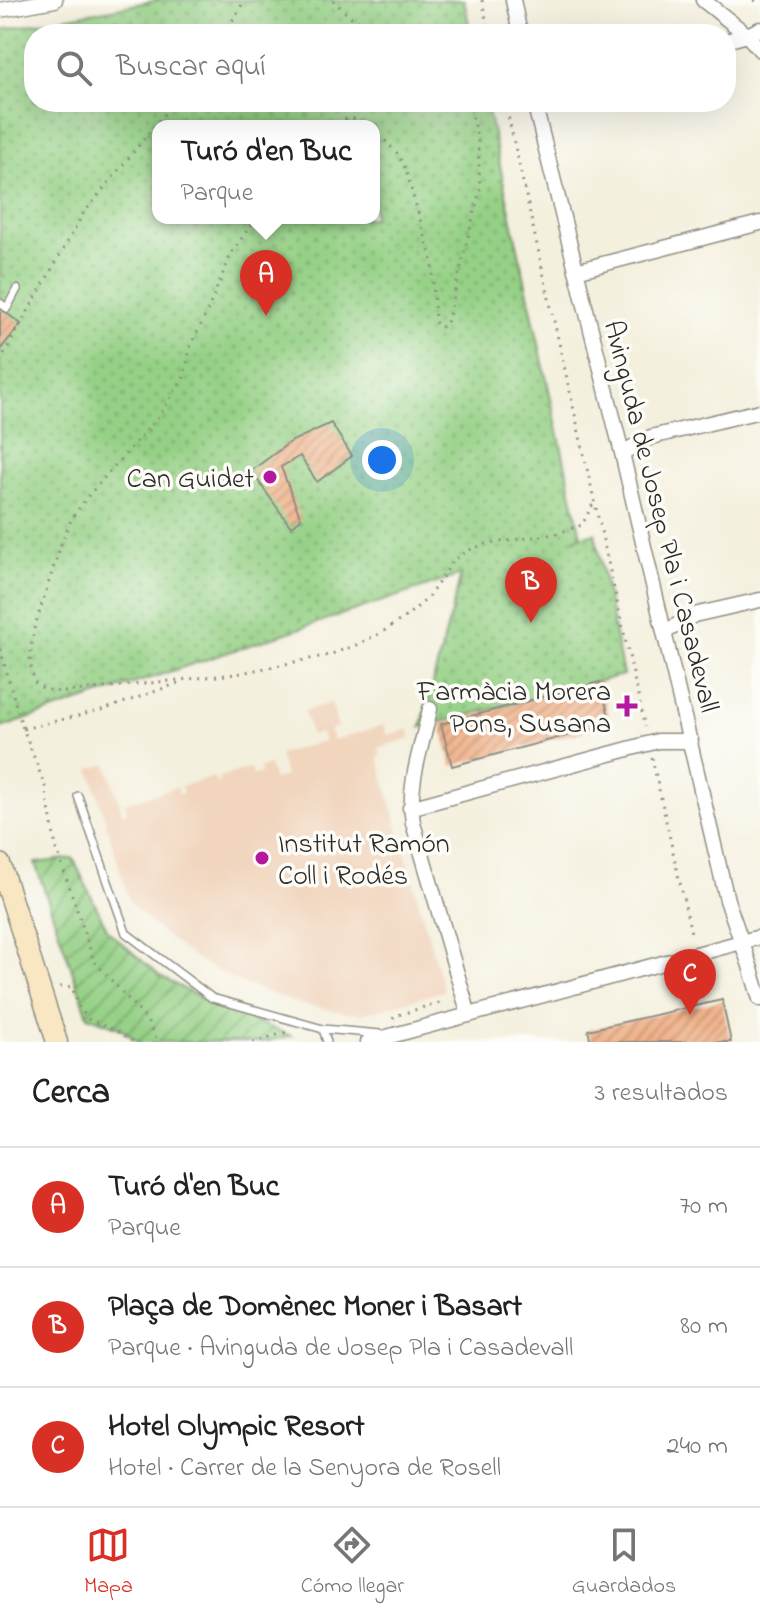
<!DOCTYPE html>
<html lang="es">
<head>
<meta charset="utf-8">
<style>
	body { margin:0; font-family:"Indie Flower",sans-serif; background:#f6f6f6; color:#222 }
	.you { position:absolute; left:382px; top:460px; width:28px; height:28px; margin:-20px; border:6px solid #fff; border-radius:50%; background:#1a73e8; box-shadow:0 0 0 12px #1a73e833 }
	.badge { display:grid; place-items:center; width:52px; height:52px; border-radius:50%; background:#d93025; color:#fff; font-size:26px; font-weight:700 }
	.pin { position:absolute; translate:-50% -66px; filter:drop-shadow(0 2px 4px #0008) }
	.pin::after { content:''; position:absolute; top:42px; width:28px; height:24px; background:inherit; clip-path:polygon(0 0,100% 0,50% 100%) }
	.popup { position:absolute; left:152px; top:120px; width:228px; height:104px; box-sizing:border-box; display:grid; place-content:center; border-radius:16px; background:#fff; filter:drop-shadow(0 2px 6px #0005); font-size:26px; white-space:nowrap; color:#767676 }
	.popup b { font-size:30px; color:#222 }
	.popup::after { content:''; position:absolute; left:50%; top:100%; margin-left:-16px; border:16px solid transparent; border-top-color:#fff }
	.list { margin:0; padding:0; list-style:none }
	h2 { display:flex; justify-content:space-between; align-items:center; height:104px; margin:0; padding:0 32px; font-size:34px }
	h2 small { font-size:26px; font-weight:400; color:#767676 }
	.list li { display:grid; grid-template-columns:52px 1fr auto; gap:24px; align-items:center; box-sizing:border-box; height:120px; padding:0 32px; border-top:2px solid #e0e0e0 }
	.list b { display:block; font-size:30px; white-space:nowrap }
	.list p { margin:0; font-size:26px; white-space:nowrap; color:#767676 }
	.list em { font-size:26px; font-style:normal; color:#767676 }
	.icon { flex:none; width:44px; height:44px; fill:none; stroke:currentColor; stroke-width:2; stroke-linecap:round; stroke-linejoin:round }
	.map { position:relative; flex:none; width:760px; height:1042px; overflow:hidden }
	.search { position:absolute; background:#fff; box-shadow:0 8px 32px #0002; left:24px; right:24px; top:24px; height:88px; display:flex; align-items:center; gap:20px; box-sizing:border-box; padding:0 28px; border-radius:32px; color:#767676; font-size:30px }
	.sheet { height:464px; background:#fff }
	nav { display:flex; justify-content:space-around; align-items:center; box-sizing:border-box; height:112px; border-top:2px solid #e0e0e0; background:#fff; font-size:22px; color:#767676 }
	nav a { display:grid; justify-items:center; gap:4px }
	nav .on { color:#d93025 }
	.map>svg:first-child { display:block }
	.built { fill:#f1d5bd }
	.grass { fill:url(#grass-dots); stroke:#607e58; stroke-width:2; fill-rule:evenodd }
	.garden { fill:url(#garden-furrows); stroke:#607e58; stroke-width:2 }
	.building { fill:url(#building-hatch) }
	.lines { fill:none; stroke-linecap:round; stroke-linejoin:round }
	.lane-casing { stroke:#908e84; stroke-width:10 }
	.street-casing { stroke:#908e84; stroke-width:17 }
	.secondary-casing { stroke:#908e84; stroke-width:23 }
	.path { stroke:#908e84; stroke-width:3; stroke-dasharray:2 6; stroke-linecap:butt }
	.lane { stroke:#fff; stroke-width:7 }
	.street { stroke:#fff; stroke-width:14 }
	.secondary { stroke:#f9e7c3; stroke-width:20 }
	.poi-dot { fill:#b5179e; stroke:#fdfcf7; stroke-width:3 }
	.labels { text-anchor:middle; stroke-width:7; stroke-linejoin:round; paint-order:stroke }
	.poi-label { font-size:28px; fill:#2b2b2b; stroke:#fdfcf7; text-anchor:end }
	.street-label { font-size:28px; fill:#2b2b2b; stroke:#fdfcf7 }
</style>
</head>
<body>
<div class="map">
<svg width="760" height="1042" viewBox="0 0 760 1042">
	<defs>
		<pattern id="grass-dots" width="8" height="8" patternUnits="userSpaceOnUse" patternTransform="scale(2)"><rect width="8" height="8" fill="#94d085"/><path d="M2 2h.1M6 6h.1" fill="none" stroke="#79a96d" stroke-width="1.8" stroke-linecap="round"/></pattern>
		<pattern id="garden-furrows" width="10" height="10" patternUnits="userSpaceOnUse" patternTransform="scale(2)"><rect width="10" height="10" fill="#94d085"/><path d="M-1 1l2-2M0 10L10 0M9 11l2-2" fill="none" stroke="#79a96d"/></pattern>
		<pattern id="building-hatch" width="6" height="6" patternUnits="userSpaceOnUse" patternTransform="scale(2)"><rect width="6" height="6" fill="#efac81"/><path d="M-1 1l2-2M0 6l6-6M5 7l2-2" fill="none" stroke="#c28c6a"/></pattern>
	</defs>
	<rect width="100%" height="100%" fill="#fdfcf7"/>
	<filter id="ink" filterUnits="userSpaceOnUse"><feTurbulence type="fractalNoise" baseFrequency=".0125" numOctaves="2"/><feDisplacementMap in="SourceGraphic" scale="16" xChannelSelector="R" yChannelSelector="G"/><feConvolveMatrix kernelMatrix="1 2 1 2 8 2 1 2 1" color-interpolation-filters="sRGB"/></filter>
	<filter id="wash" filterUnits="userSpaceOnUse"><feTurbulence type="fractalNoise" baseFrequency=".006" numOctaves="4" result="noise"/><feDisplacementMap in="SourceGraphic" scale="32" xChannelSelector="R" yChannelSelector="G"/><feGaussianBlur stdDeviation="1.8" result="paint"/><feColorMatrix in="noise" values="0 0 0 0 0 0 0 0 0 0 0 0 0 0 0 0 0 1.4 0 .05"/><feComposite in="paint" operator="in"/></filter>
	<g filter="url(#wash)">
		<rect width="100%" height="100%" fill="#f4f0de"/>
		<path class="built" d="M331 703 338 727 330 730 333 740 384 725 387 735 409 729 411 738 379 748 381 756 378 757 444 991 362 1014 346 1013 299 1004 234 980 199 961 164 935 130 903 90 769 107 764 123 814 127 812 125 803 177 787 179 794 183 793 181 786 214 777 217 784 220 782 219 777 250 768 253 775 261 773 260 768 269 765 274 780 285 776 279 754 324 741 321 733 311 735 304 711Z"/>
		<path class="grass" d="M159 0H464L471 34H34V102H486L581 536 574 539 595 533 623 675 421 727 461 575 0 728V30ZM158 126H374V218H158Z"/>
		<path class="garden" d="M73 858 108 931 161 977 218 1007 292 1036 263 1042H138L122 1029 88 1016 35 863Z"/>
		<g id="blocks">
			<path class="building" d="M0 308 21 324 0 350Z
				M331 423 352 456 317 482 300 456 281 467 301 519 291 527 251 471 290 442Z
				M600 682 611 724 452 766 441 724Z
				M722 1000 731 1042H591L588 1030Z"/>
		</g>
	</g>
	<g filter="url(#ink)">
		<use href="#blocks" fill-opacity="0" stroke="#908e84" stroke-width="2"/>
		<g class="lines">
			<g class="lane-casing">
				<path id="lane" d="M0 303 7 308 17 289
					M78 796 126 933 212 998 323 1029 380 1034
					M323 1029 327 1042"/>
			</g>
			<g class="street-casing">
				<path id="street" d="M513 0 520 34
					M703 0 747 35 760 50
					M0 10 55 0
					M726 41 747 35 760 29
					M534 102 622 453 727 900 750 966 760 999
					M576 271 760 223
					M622 453 651 437 760 411
					M665 632 694 615 760 600
					M430 709C422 746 407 785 413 823L469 1015
					M410 808 658 741H691
					M368 1042 760 937"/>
			</g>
			<g class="secondary-casing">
				<path id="secondary" d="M0 864 57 1042"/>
			</g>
			<path class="path" d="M333 0 349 16 388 34
				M482 0 489 34
				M754 0 760 5
				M224 34 245 0
				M505 102 645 727
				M330 126C346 117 354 116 370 126
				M374 129 397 153 405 168 432 260 435 321 437 325 441 327 447 323 480 189 478 142 470 102
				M256 218 232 252 203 321 191 344 184 377 159 416 88 496 72 518 61 544 33 632 30 662 34 681 38 686 51 691 64 692 236 674 329 655 356 645 381 633 405 617 427 599 454 560 469 550 486 544 555 534 582 525 594 502
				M0 361 83 214 174 102
				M0 649 21 723 45 786 56 847 94 961 146 1019 158 1042
				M23 729 106 709 184 681
				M652 758 692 937
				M60 987H72L79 1007 88 1019 117 1031 134 1042
				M393 1019 395 1016 437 1003 442 1004
				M253 1042 287 1032"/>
			<use href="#lane" class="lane"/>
			<use href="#street" class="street"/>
			<use href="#secondary" class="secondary"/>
		</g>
	</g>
	<g class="poi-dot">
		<circle cx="270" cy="477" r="8"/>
		<path d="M623 694h8v8h8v8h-8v8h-8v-8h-8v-8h8z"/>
		<circle cx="262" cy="858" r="8"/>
	</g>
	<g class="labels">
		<g class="poi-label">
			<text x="254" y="487">Can Guidet</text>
			<text x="611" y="700">Farmàcia Morera<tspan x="611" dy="32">Pons, Susana</tspan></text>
			<text x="278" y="852" text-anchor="start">Institut Ramón<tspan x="278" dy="32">Coll i Rodés</tspan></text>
		</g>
		<g class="street-label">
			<text transform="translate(663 516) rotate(76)" y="10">Avinguda de Josep Pla i Casadevall</text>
		</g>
	</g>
</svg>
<div class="you"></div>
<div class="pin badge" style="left:266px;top:316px">A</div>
<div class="popup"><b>Turó d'en Buc</b>Parque</div>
<div class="pin badge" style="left:531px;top:623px">B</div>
<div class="pin badge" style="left:690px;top:1015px">C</div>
<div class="search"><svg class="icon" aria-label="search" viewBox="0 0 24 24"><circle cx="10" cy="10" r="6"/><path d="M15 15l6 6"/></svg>Buscar aquí</div>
</div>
<section class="sheet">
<h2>Cerca<small>3 resultados</small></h2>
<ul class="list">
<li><span class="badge">A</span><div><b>Turó d'en Buc</b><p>Parque</p></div><em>70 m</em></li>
<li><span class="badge">B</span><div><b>Plaça de Domènec Moner i Basart</b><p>Parque · Avinguda de Josep Pla i Casadevall</p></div><em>80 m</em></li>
<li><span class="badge">C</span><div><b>Hotel Olympic Resort</b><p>Hotel · Carrer de la Senyora de Rosell</p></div><em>240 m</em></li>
</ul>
</section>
<nav>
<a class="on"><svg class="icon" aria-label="map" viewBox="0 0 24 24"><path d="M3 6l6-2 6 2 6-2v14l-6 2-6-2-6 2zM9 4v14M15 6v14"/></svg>Mapa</a>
<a><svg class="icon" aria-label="directions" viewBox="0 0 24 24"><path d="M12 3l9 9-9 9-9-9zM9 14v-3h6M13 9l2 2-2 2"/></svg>Cómo llegar</a>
<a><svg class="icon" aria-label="saved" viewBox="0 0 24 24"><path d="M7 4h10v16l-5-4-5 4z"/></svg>Guardados</a>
</nav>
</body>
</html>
